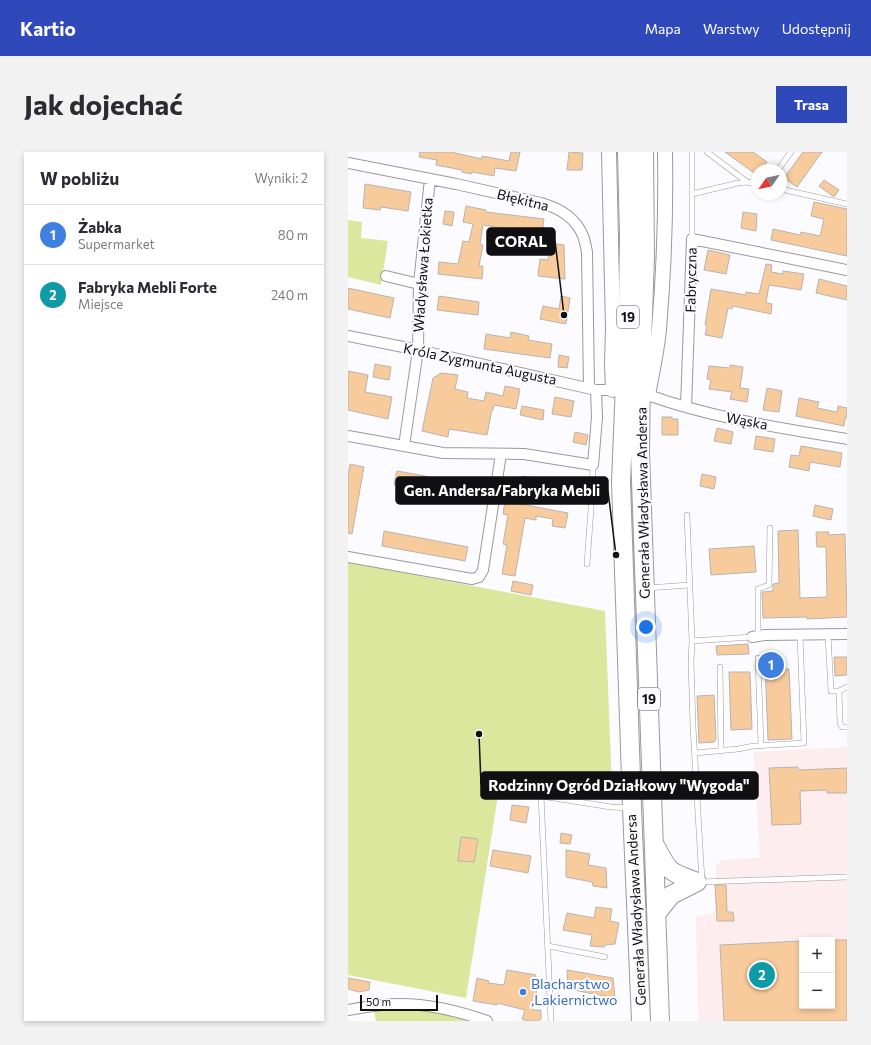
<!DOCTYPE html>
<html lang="pl">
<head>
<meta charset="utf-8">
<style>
	body { margin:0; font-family:Commissioner,sans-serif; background:#f2f2f3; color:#2b2b33 }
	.controls { position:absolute; right:12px; bottom:12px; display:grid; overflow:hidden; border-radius:0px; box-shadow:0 2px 6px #0003 }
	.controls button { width:36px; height:36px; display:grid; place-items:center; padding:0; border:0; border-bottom:1px solid #e1e1e2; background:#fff; color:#2b2b33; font:20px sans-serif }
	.compass { position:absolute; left:403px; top:12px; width:36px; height:36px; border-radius:50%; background:#fff; box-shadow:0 2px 6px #0003; rotate:236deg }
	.scale { position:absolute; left:12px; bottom:10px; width:78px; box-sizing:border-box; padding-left:4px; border:2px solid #100f11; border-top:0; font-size:11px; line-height:14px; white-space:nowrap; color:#100f11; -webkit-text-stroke:3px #fcfbff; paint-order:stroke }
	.you { position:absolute; left:298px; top:475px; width:14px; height:14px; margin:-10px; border:3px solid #fff; border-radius:50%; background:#1a73e8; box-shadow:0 0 0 6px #1a73e833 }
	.badge { display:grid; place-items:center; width:26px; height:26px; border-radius:50%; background:#3049ba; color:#fff; font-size:13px; font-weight:700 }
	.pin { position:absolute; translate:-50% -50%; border:2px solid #fff; box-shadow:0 1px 4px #0006 }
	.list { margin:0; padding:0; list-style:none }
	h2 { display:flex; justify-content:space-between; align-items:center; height:52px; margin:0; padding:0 16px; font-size:17px }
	h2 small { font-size:13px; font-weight:400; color:#7c7c81 }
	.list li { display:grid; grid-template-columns:26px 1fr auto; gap:12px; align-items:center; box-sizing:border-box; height:60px; padding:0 16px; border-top:1px solid #e1e1e2 }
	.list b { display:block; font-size:15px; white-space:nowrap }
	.list p { margin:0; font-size:13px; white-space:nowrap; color:#7c7c81 }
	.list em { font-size:13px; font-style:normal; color:#7c7c81 }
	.map { position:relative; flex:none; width:499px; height:869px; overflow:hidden; border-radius:0px }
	header { display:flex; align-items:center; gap:24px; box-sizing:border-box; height:56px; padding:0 20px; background:#3049ba; color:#fff }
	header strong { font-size:19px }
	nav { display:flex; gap:22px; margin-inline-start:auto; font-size:14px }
	.intro { display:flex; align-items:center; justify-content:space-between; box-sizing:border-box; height:96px; padding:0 24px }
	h1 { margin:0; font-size:28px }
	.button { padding:10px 18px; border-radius:0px; background:#3049ba; color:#fff; font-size:14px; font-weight:700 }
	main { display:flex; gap:24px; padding:0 24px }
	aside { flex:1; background:#fff; border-radius:0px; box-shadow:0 2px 6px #0003 }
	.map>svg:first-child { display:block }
	.industrial { fill:#fdedef; fill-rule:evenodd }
	.green { fill:#dae79d }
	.building { fill:#f8cb9c; stroke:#b7b4b1 }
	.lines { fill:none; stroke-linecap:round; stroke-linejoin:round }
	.lane-casing { stroke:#9b999d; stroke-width:6 }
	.street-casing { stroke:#9b999d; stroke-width:12 }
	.secondary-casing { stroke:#9b999d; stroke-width:16 }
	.highway-casing { stroke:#9b999d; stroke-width:20 }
	.lane { stroke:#fff; stroke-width:5 }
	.street { stroke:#fff; stroke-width:10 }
	.secondary { stroke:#fff; stroke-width:14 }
	.highway { stroke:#fff; stroke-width:18 }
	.shop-dot { fill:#3f7fe0; stroke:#fcfbff; stroke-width:1.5 }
	.labels { text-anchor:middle; stroke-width:4; stroke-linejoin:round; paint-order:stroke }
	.shield { fill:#fcfbff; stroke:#575658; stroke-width:1 }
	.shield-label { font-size:13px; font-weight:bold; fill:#100f11 }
	.street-label { font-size:14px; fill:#100f11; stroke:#fcfbff }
	.shop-label { font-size:14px; fill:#366cbe; stroke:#fcfbff; text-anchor:start }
	.leader { fill:none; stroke:#100f11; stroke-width:1.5 }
	.callout-dot { fill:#100f11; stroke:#fcfbff; stroke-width:1.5 }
	.callout { fill:#100f11; stroke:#100f11; stroke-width:1.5 }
	.callout-label { font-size:15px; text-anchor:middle; font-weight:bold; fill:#fff }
</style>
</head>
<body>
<header>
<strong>Kartio</strong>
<nav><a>Mapa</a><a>Warstwy</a><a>Udostępnij</a></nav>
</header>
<div class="intro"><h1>Jak dojechać</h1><a class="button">Trasa</a></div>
<main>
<aside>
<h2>W pobliżu<small>Wyniki: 2</small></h2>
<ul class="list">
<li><span class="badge" style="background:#3f7fe0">1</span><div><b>Żabka</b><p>Supermarket</p></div><em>80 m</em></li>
<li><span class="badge" style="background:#0f9aa8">2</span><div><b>Fabryka Mebli Forte</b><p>Miejsce</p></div><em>240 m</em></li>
</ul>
</aside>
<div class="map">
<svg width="499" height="869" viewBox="0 0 499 869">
	<rect width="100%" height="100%" fill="#fcfbff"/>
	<path class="industrial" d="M499 595V869H350L348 764 368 761V714L373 708 412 706 405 600ZM454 788H484V854H454Z"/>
	<path class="green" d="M0 68 14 70 13 86 40 89 33 133 0 125Z
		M0 410 257 459 264 635 182 634V647L150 643 118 846 0 823Z
		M59 852 138 869H28L25 854Z"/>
	<path class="building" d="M72 0H103L134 7V4L161 9 163 0H172L168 19 147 16 146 24 124 20 123 22 114 20V18L88 13 89 8 71 5Z
		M221 0 235 1 234 18H219Z
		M377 0H405L419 10 413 18H409V23Z
		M455 0H474L449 35 436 26Z
		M476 28 491 38 486 45 471 34Z
		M17 32 63 40 60 59 33 55 32 58 15 56Z
		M466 50 499 57V104L423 88 425 77 452 83 453 80 472 84 476 67 463 64Z
		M118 54 138 58V60L196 67 194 82 135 73 132 92 135 93 131 114H135L134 127 90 122 91 110 110 112 115 89 121 90 125 72 115 70Z
		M97 59 106 60 104 74 95 72Z
		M395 60 409 62 408 79 393 76Z
		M202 91 216 93 217 127 190 124 192 107 200 108Z
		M360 98 382 103 378 122 356 118Z
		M418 112 424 113 423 120 435 122V119L456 122 453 138 421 133 418 151 424 152 423 162 385 154 384 157 380 156 374 186 357 183 359 174 357 173 363 137 398 143V140L411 142Z
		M471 127 499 134V148L468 141Z
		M0 136 46 146 42 166 0 157Z
		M91 144 131 150 130 163 89 158Z
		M213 144 222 146 218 172 192 167 195 154 211 157Z
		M163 180 181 184 180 188 204 192 202 206 136 197 138 182 162 186Z
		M211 203 221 205 219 216 210 215Z
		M27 212 43 215 41 228 25 225Z
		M382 213 395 215 392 236 401 237 399 250 382 247 384 240 361 237 363 228 359 227 361 214 382 216Z
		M0 219 20 223 17 240 44 245 40 267 0 258Z
		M93 221 110 223 107 237 120 240 119 246 136 249 138 240 155 244 157 234 172 237 168 257 146 253 145 258 144 257 139 283 101 277 100 285 74 279 85 226Z
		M419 236 434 239 431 260 415 258Z
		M207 245 226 249 223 265 204 262Z
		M451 246 471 250 469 256 489 260 490 254 499 256V266H497L496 274 448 264Z
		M174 254 196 258 195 268 172 263Z
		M314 265H324V267H330V283H314Z
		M369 276 385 280 383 292 366 289Z
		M227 280 240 283 238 293 225 290Z
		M408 284 427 287 425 300 406 297Z
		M453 294 494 301 492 315 462 310 461 319 441 315 443 303 451 304Z
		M2 312 16 315 4 382 0 381V324Z
		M49 319 132 334 129 348 46 333Z
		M354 322 368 325 366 337 352 334Z
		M174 324 232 333 230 347 172 336Z
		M157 349 220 361 217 376 204 374 205 367 188 364V368L177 366 167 424 154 422 159 393 155 392 160 363 155 362Z
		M467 353 485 357 483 368 465 364Z
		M450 378 452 446 479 445 478 395H469L468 380H481L480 383 497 382 499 465 459 467V465L415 466 414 440 425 439V432L431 431 430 379Z
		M36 379 120 395 117 409 34 394Z
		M406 394 408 420 363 423 361 397Z
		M165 429 185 433 183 443 163 439Z
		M400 492 401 502 369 503 368 494Z
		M486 505H499V523L487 524Z
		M432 508V517H441L444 587 420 588 417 509Z
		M381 520H402L404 577 383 578Z
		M366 543 368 587 366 590 351 591 349 544Z
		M450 615V618L499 616V641H479V638L452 639 453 672 424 673 421 616Z
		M164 653 181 655 178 671 162 668Z
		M213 681 224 683 222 692 212 691Z
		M113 685 130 687 126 710 110 709Z
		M145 698 183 704 180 721 142 714Z
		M218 698 242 702 240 713 258 716 259 736 245 734 244 730 218 725Z
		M367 733H378L379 760H385L386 769H369Z
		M248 755 264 757 262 769 271 771 267 792 257 793 256 795 242 794 244 783 215 778 219 761 246 766Z
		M484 788H499V869H376L372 793 454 789V854H484Z
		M159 818 188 823 185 837H189L185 858H193V867L190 869H180L174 867 177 858 149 851V853L125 849 129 826 141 829 140 831 156 833Z
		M219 818 265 826 267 846 220 837Z
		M0 826 22 830 21 838 11 840 0 837Z"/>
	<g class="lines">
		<g class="lane-casing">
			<path id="lane" d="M359 0 399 30 409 32
				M430 18 443 0
				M433 37 499 52
				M344 42 390 31 399 30
				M344 87V0
				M339 363 344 489
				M239 412 244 343 245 313
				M300 436 341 433
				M480 483 483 539H491L492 571 494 575H499
				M410 484V437L421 433 422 376
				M410 506 413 593
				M372 515 373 598
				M491 539 499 535
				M347 601 390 597 406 594 456 591 452 483
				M354 729 345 575 343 510 344 489 404 485
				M352 730 499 725
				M200 794 257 805
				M203 869 193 644 263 655 280 656"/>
		</g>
		<g class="street-casing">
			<path id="street" d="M0 11 108 32 193 51C211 56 228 66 235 84 237 89 238 95 239 100L241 236
				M38 124 71 132
				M0 184 70 198 248 238H265
				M300 243C364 266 432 276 499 287
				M338 255 344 87 499 118
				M0 284 95 301 176 302 245 313 249 265 248 238
				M56 294 70 198 71 132 82 27
				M0 405 124 427 131 425 135 418 153 302
				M404 485 417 483 499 482
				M0 858C11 856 22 854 34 853 70 849 105 857 139 869"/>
		</g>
		<g class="secondary-casing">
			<path id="secondary" d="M261 0 265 176 264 212 265 238
				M300 243C304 221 309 199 311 177 316 118 318 59 317 0"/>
		</g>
		<g class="highway-casing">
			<path id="highway" d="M279 0 281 84 280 157 273 330 284 656 293 869
				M296 0 297 104 293 221 292 300 312 869
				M308 695C322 722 321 719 349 730
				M309 761 323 743 349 730"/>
		</g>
		<use href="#lane" class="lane"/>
		<use href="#street" class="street"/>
		<use href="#secondary" class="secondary"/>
		<use href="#highway" class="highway"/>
	</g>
	<circle class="shop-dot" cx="175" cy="840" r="4"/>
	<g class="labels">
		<g class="shield">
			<rect x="269" y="154" width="22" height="22" rx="3"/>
			<rect x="290" y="536" width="22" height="22" rx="3"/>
		</g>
		<g class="shield-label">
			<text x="280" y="170">19</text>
			<text x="301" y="552">19</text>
		</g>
		<g class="street-label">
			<text transform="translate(175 48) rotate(14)" y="5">Błękitna</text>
			<text transform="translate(75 113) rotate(-86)" y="5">Władysława Łokietka</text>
			<text transform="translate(343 128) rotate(-89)" y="5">Fabryczna</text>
			<text transform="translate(132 212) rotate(12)" y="5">Króla Zygmunta Augusta</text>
			<text transform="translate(399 269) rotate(11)" y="5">Wąska</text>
			<text transform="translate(295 351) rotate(-91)" y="5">Generała Władysława Andersa</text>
			<text transform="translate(288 758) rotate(-93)" y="5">Generała Władysława Andersa</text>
		</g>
		<g class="shop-label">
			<text x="183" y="837">Blacharstwo<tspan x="183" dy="16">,Lakiernictwo</tspan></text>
		</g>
	</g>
	<path class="leader" d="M216 163L207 89M268 403L260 339M131 582L133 633"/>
	<g class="callout-dot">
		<circle cx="216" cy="163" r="4"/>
		<circle cx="268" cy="403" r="4"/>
		<circle cx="131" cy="582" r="4"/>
	</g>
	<g class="callout">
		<rect x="139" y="76" width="68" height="27" rx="4"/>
		<rect x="48" y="325" width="212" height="27" rx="4"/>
		<rect x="133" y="620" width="277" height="27" rx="4"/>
	</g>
	<g class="callout-label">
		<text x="173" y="95">CORAL</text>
		<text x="154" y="344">Gen. Andersa/Fabryka Mebli</text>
		<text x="271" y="639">Rodzinny Ogród Działkowy "Wygoda"</text>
	</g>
</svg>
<div class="controls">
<button>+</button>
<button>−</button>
</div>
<svg class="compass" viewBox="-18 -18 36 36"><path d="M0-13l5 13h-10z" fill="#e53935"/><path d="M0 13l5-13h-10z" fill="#7c7c81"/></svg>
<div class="scale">50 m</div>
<div class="you"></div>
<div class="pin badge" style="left:423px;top:513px;background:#3f7fe0">1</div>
<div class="pin badge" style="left:414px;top:823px;background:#0f9aa8">2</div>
</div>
</main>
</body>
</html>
